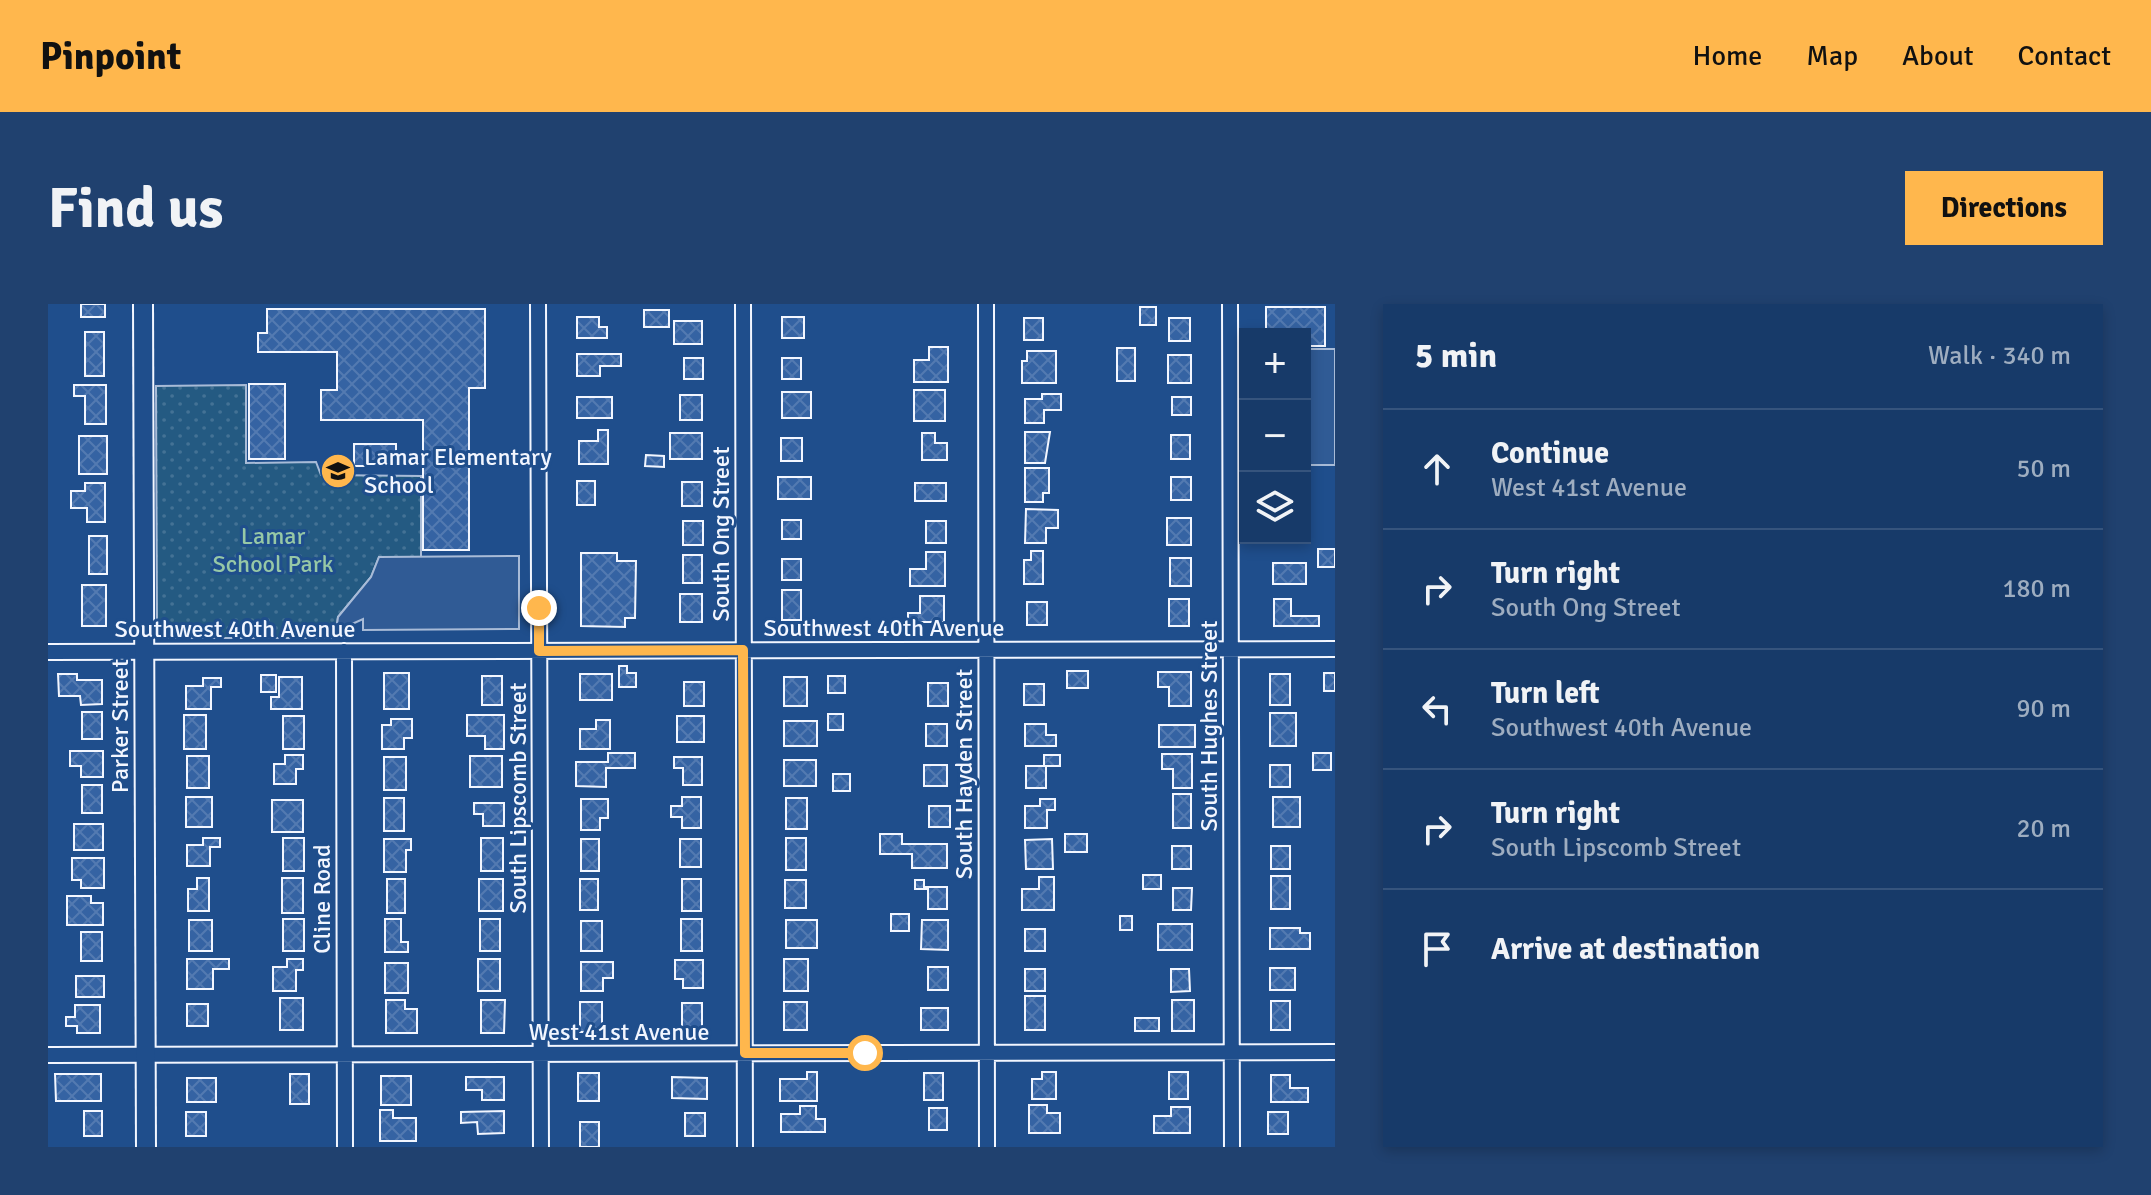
<!DOCTYPE html>
<html lang="en">
<head>
<meta charset="utf-8">
<style>
	body { margin:0; font-family:Signika,sans-serif; background:#20416f; color:#f1f3f6 }
	.controls { position:absolute; right:24px; top:24px; display:grid; overflow:hidden; border-radius:0px; box-shadow:0 4px 12px #0003 }
	.controls button { width:72px; height:72px; display:grid; place-items:center; padding:0; border:0; border-bottom:2px solid #36547d; background:#173a69; color:#f1f3f6; font:40px sans-serif }
	.stop { position:absolute; width:24px; height:24px; margin:-18px; border:6px solid #ffb74d; border-radius:50%; background:#fff }
	.stop.end { background:#ffb74d; border-color:#fff; box-shadow:0 2px 8px #0008 }
	.list { margin:0; padding:0; list-style:none }
	h2 { display:flex; justify-content:space-between; align-items:center; height:104px; margin:0; padding:0 32px; font-size:34px }
	h2 small { font-size:26px; font-weight:400; color:#9eadc0 }
	.list li { display:grid; grid-template-columns:52px 1fr auto; gap:24px; align-items:center; box-sizing:border-box; height:120px; padding:0 32px; border-top:2px solid #36547d }
	.list b { display:block; font-size:30px; white-space:nowrap }
	.list p { margin:0; font-size:26px; white-space:nowrap; color:#9eadc0 }
	.list em { font-size:26px; font-style:normal; color:#9eadc0 }
	.icon { flex:none; width:44px; height:44px; fill:none; stroke:currentColor; stroke-width:2; stroke-linecap:round; stroke-linejoin:round }
	.map { position:relative; flex:none; width:1287px; height:843px; overflow:hidden; border-radius:0px }
	header { display:flex; align-items:center; gap:48px; box-sizing:border-box; height:112px; padding:0 40px; background:#ffb74d; color:#111 }
	header strong { font-size:38px }
	nav { display:flex; gap:44px; margin-inline-start:auto; font-size:28px }
	.intro { display:flex; align-items:center; justify-content:space-between; box-sizing:border-box; height:192px; padding:0 48px }
	h1 { margin:0; font-size:56px }
	.button { padding:20px 36px; border-radius:0px; background:#ffb74d; color:#111; font-size:28px; font-weight:700 }
	main { display:flex; gap:48px; padding:0 48px }
	aside { flex:1; background:#173a69; border-radius:0px; box-shadow:0 4px 12px #0003 }
	.map>svg:first-child { display:block }
	.park { fill:url(#park-dots); stroke:#a8bbd7; stroke-width:2 }
	.parking { fill:#305b95; stroke:#a8bbd7; stroke-width:2 }
	.building { fill:url(#building-cross-hatch); stroke:#f2f6ff; stroke-width:2 }
	.lines { fill:none; stroke-linecap:round; stroke-linejoin:round }
	.minor-casing { stroke:#f2f6ff; stroke-width:18 }
	.secondary-casing { stroke:#f2f6ff; stroke-width:22 }
	.minor { stroke:#1f4e8c; stroke-width:14 }
	.secondary { stroke:#1f4e8c; stroke-width:18 }
	.route { stroke:#ffb74d; stroke-width:10 }
	.labels { text-anchor:middle; stroke-width:6; stroke-linejoin:round; paint-order:stroke }
	.poi-label { font-size:24px; fill:#f2f6ff; stroke:#1f4e8c; text-anchor:start }
	.street-label { font-size:24px; fill:#f2f6ff; stroke:#1f4e8c }
	.park-label { font-size:24px; fill:#97c8a6; stroke:#1f4e8c }
</style>
</head>
<body>
<header>
<strong>Pinpoint</strong>
<nav><a>Home</a><a>Map</a><a>About</a><a>Contact</a></nav>
</header>
<div class="intro"><h1>Find us</h1><a class="button">Directions</a></div>
<main>
<div class="map">
<svg width="1287" height="843" viewBox="0 0 1287 843">
	<defs>
		<pattern id="park-dots" width="8" height="8" patternUnits="userSpaceOnUse" patternTransform="scale(2)"><rect width="8" height="8" fill="#245a82"/><path d="M2 2h.1M6 6h.1" fill="none" stroke="#447295" stroke-width="1.8" stroke-linecap="round"/></pattern>
		<pattern id="building-cross-hatch" width="8" height="8" patternUnits="userSpaceOnUse" patternTransform="scale(2)"><rect width="8" height="8" fill="#3563a3"/><path d="M0 0l8 8M0 8l8-8" fill="none" stroke="#537ab1"/></pattern>
	</defs>
	<rect width="100%" height="100%" fill="#1f4e8c"/>
	<path class="park" d="M198 81V159L268 158 273 171 373 172V253H331L323 273 290 313 287 334H118L109 325 108 82Z"/>
	<path class="parking" d="M1257 45H1287V161H1257Z
		M471 252V325L315 326V315L304 320V333L287 334 290 313 323 273 331 253Z"/>
	<path class="building" d="M33 0H57V13H33Z
		M1092 3H1108V21H1092Z
		M1218 3H1277V42H1257V30H1218Z
		M219 5H437V84H421V246H375V116H273V86H289V48H210V29H219Z
		M596 6H621V23H596Z
		M529 13H551V23H559V34H529Z
		M734 13H756V34H734Z
		M976 14H995V36H976Z
		M1121 14H1142V37H1121Z
		M626 17H654V40H626Z
		M37 28H56V72H37Z
		M881 43H900V78H866V56H881Z
		M1069 44H1087V77H1069Z
		M979 47H1008V79H974V57H979Z
		M529 50H573V62H552V72H529Z
		M1120 51H1143V79H1120Z
		M636 54H655V75H636Z
		M734 54H753V75H734Z
		M201 80H237V155H201Z
		M26 81H58V120H37V92H26Z
		M866 86H897V117H866Z
		M734 88H763V114H734Z
		M994 90H1013V106H996V119H977V95H994Z
		M632 91H654V116H632Z
		M529 93H564V114H529Z
		M1124 93H1143V111H1124Z
		M550 126H560V160H531V137H550Z
		M977 128H1002L997 159H977Z
		M622 129H654V155H622Z
		M874 129H887V139H899V156H874Z
		M1123 131H1142V155H1123Z
		M31 132H59V170H31Z
		M733 134H754V157H733Z
		M306 140H348V162H306Z
		M598 151 616 152V163L597 162Z
		M977 164H1001V189H995V198H977Z
		M730 173H763V195H730Z
		M1123 173H1143V196H1123Z
		M529 177H547V201H529Z
		M634 178H654V202H634Z
		M37 179H57V218H39V204H23V187H37Z
		M867 179H898V197H867Z
		M978 205 1010 206V224H998V239H977Z
		M1119 214H1143V241H1119Z
		M734 216H753V235H734Z
		M635 217H655V241H635Z
		M878 217H898V239H878Z
		M41 232H59V270H41Z
		M1270 245H1287V263H1270Z
		M983 247H995V280H976V256H983Z
		M878 248H897V282H862V265H878Z
		M533 249H569V257H588L587 314H577V323L533 322Z
		M635 251H654V279H635Z
		M1122 254H1143V282H1122Z
		M734 255H753V276H734Z
		M1225 259H1258V280H1225Z
		M34 281H58V322H34Z
		M734 286H753V316H734Z
		M632 290H654V318H632Z
		M872 292H896V318H860V309H872Z
		M1121 295H1141V322H1121Z
		M1226 295H1243V312H1271V322H1226Z
		M979 298H999V321H979Z
		M571 362H579V369H588V383H571Z
		M1019 367H1040V384H1019Z
		M1110 368H1143V402H1121V383H1110Z
		M336 369H361V405H336Z
		M1276 369H1287V387H1276Z
		M10 370H29V376H54V400L33 401 32 392H11Z
		M532 370H564V396H532Z
		M1222 370H1242V401H1222Z
		M213 371H228V388H213Z
		M434 372H454V401H434Z
		M780 372H797V389H780Z
		M231 373H254V405H223V393H231Z
		M736 373H759V402H736Z
		M155 374H173V383H163V405H138V382H155Z
		M636 378H656V402H636Z
		M880 379H900V402H880Z
		M976 380H996V401H976Z
		M34 408H54V435H34Z
		M1222 409H1248V442H1222Z
		M780 410H795V426H780Z
		M136 411H158V445H136Z
		M419 411H456V445H437V432H419Z
		M235 412H256V445H235Z
		M629 412H656V438H629Z
		M343 415H364V434H356V445H334V421H343Z
		M548 416H562V445H532V425H548Z
		M736 417H769V442H736Z
		M878 420H899V442H878Z
		M977 420H998V431H1008V442H977Z
		M1111 421H1147V443H1111Z
		M22 447H55V473H33V462H22Z
		M560 449H587V464H558V483L528 482V458H560Z
		M1265 449H1283V466H1265Z
		M1114 450H1144V484H1125V465H1114Z
		M237 451H255V465H248V480H226V460H237Z
		M996 451H1012V462H998V484H978V462H996Z
		M139 452H161V484H139Z
		M422 452H454V483H422Z
		M336 453H358V486H336Z
		M626 453H654V481H635V464H626Z
		M736 456H768V482H736Z
		M876 461H899V482H876Z
		M1222 461H1242V483H1222Z
		M785 470H802V487H785Z
		M34 481H54V509H34Z
		M1125 490H1143V524H1125Z
		M138 493H164V523H138Z
		M634 493H653V524H634V513H623V502H634Z
		M1225 493H1252V523H1225Z
		M336 494H356V527H336Z
		M738 494H759V525H738Z
		M533 495H560V514H552V526H533Z
		M992 495H1007V506H999V524H977V502H992Z
		M224 496H255V528H224Z
		M426 499H456V522H435V510H426Z
		M881 502H902V523H881Z
		M26 520H55V546H26Z
		M832 530H854V540H899V564H864V550H832Z
		M1017 530H1039V548H1017Z
		M155 534H172V543H162V562H139V541H155Z
		M235 534H256V567H235Z
		M433 534H455V567H433Z
		M738 534H758V566H738Z
		M336 535H363V546H358V568H336Z
		M533 535H551V567H533Z
		M632 535H653V563H632Z
		M1004 535 1005 565H978L977 536Z
		M1124 542H1143V565H1124Z
		M1223 542H1242V565H1223Z
		M24 554H56V584H33V576H24Z
		M1095 571H1113V585H1095Z
		M1223 572H1242V605H1223Z
		M991 573H1006V606H974V585H991Z
		M149 574H161V607H140V585H149Z
		M234 574H255V609H234Z
		M339 575H357V609H339Z
		M431 575H455V607H431Z
		M532 575H550V606H532Z
		M634 575H653V607H634Z
		M737 576H758V604H737Z
		M867 576H876V583H899V605H880V585H867Z
		M1125 584H1144L1143 606H1125Z
		M19 592H43V599H55V621H19Z
		M843 610H861V627H843Z
		M1072 612H1084V626H1072Z
		M235 615H256V647H235Z
		M337 615H353V638H360V648H337Z
		M432 615H452V647H432Z
		M633 615H654V647H633Z
		M141 616H164V647H141Z
		M738 616H769V644H738Z
		M874 616H900V646L873 645Z
		M533 617H554V647H533Z
		M1110 620H1144V646H1110Z
		M1222 624H1252V629H1262V645H1222Z
		M977 625H997V647H977Z
		M33 628H54V657H33Z
		M139 655H181V665H165V685H139Z
		M239 655H255V666H248V687H225V663H239Z
		M430 655H452V687H430Z
		M736 655H760V687H736Z
		M627 656H655V684H635V675H627Z
		M533 658H565V674H555V687H533Z
		M337 659H360V689H337Z
		M880 663H900V686H880Z
		M1222 664H1247V686H1222Z
		M977 665H997V687H977Z
		M1123 665H1141L1142 687 1123 688Z
		M28 672H56V693H28Z
		M977 692H997V726H977Z
		M232 694H255V726H232Z
		M338 696H357V705H369V729H338Z
		M433 696H457L456 729H433Z
		M1124 696H1146V727H1124Z
		M1223 697H1242V726H1223Z
		M532 698H554V728H532Z
		M736 698H759V726H736Z
		M634 699H654V726H634Z
		M139 700H160V722H139Z
		M27 701H52V729H29V722H18V713H27Z
		M873 704H900V726H873Z
		M1087 714H1111V727H1087Z
		M759 768H769V797H732V775H759Z
		M994 768H1008V795H984V775H994Z
		M1121 768H1140V795H1121Z
		M530 769H551V797H530Z
		M876 769H895V796H876Z
		M7 770H53V797H8Z
		M242 770H261V800H242Z
		M1223 771H1242V784H1260V798H1223Z
		M333 772H363V801H333Z
		M418 773H456V796H434V786H418Z
		M624 773 659 774V795L624 794Z
		M139 774H168V798H139Z
		M981 801H999V809H1012V829H981Z
		M752 802H768V815H777V828H733V810H752Z
		M1123 803H1142V829H1106V812H1123Z
		M881 804H899V826H881Z
		M332 806H345V814H368V837H332Z
		M36 807H54V832H36Z
		M456 807V829L430 830 429 818 413 819V808Z
		M138 808H158V832H138Z
		M1220 808H1240V830H1220Z
		M637 809H657V832H637Z
		M532 818H551V843H532Z"/>
	<g class="lines">
		<g class="minor-casing">
			<path id="minor" d="M490 0 493 843
				M695 0 697 843
				M938 0 939 843
				M1182 0 1184 843
				M296 347 297 843
				M0 348 1287 345
				M0 751 1287 748"/>
		</g>
		<g class="secondary-casing">
			<path id="secondary" d="M95 0 98 843"/>
		</g>
		<use href="#minor" class="minor"/>
		<use href="#secondary" class="secondary"/>
	</g>
	<g class="lines">
		<path class="route" d="M491 304V347L695 346 697 749H817"/>
	</g>
	<defs>
		<g id="school-disc" transform="scale(1.8)"><circle r="9.5" fill="#ffb74d" stroke="#1f4e8c"/><path d="M0-5L7-2L0 1L-7-2ZM-4 1L0 2.5L4 1V4Q0 6-4 4Z" fill="#111"/></g>
	</defs>
	<g fill-rule="evenodd">
		<use href="#school-disc" x="290" y="167"/>
	</g>
	<g class="labels">
		<g class="poi-label">
			<text x="316" y="161">Lamar Elementary<tspan x="316" dy="28">School</tspan></text>
		</g>
		<g class="street-label">
			<text transform="translate(673 230) rotate(-90)" y="8">South Ong Street</text>
			<text x="836" y="332">Southwest 40th Avenue</text>
			<text x="187" y="333">Southwest 40th Avenue</text>
			<text transform="translate(72 422) rotate(-90)" y="8">Parker Street</text>
			<text transform="translate(1161 422) rotate(-90)" y="8">South Hughes Street</text>
			<text transform="translate(916 470) rotate(-90)" y="8">South Hayden Street</text>
			<text transform="translate(470 494) rotate(-90)" y="8">South Lipscomb Street</text>
			<text transform="translate(274 595) rotate(-90)" y="8">Cline Road</text>
			<text x="571" y="736">West 41st Avenue</text>
		</g>
		<g class="park-label">
			<text x="225" y="240">Lamar<tspan x="225" dy="28">School Park</tspan></text>
		</g>
	</g>
</svg>
<div class="controls">
<button>+</button>
<button>−</button>
<button><svg class="icon" aria-label="layers" viewBox="0 0 24 24"><path d="M12 4l9 5-9 5-9-5zM3 14l9 5 9-5"/></svg></button>
</div>
<div class="stop" style="left:817px;top:749px"></div>
<div class="stop end" style="left:491px;top:304px"></div>
</div>
<aside>
<h2>5 min<small>Walk · 340 m</small></h2>
<ul class="list">
<li><svg class="icon" aria-label="ahead" viewBox="0 0 24 24"><path d="M12 20V5M6 11l6-6 6 6"/></svg><div><b>Continue</b><p>West 41st Avenue</p></div><em>50 m</em></li>
<li><svg class="icon" aria-label="right" viewBox="0 0 24 24"><path d="M7 20v-9h11M14 6l5 5-5 5"/></svg><div><b>Turn right</b><p>South Ong Street</p></div><em>180 m</em></li>
<li><svg class="icon" aria-label="left" viewBox="0 0 24 24"><path d="M17 20v-9H6M10 6l-5 5 5 5"/></svg><div><b>Turn left</b><p>Southwest 40th Avenue</p></div><em>90 m</em></li>
<li><svg class="icon" aria-label="right" viewBox="0 0 24 24"><path d="M7 20v-9h11M14 6l5 5-5 5"/></svg><div><b>Turn right</b><p>South Lipscomb Street</p></div><em>20 m</em></li>
<li><svg class="icon" aria-label="arrive" viewBox="0 0 24 24"><path d="M6 21V4h12l-3 4 3 4H6"/></svg><div><b>Arrive at destination</b></div></li>
</ul>
</aside>
</main>
</body>
</html>
